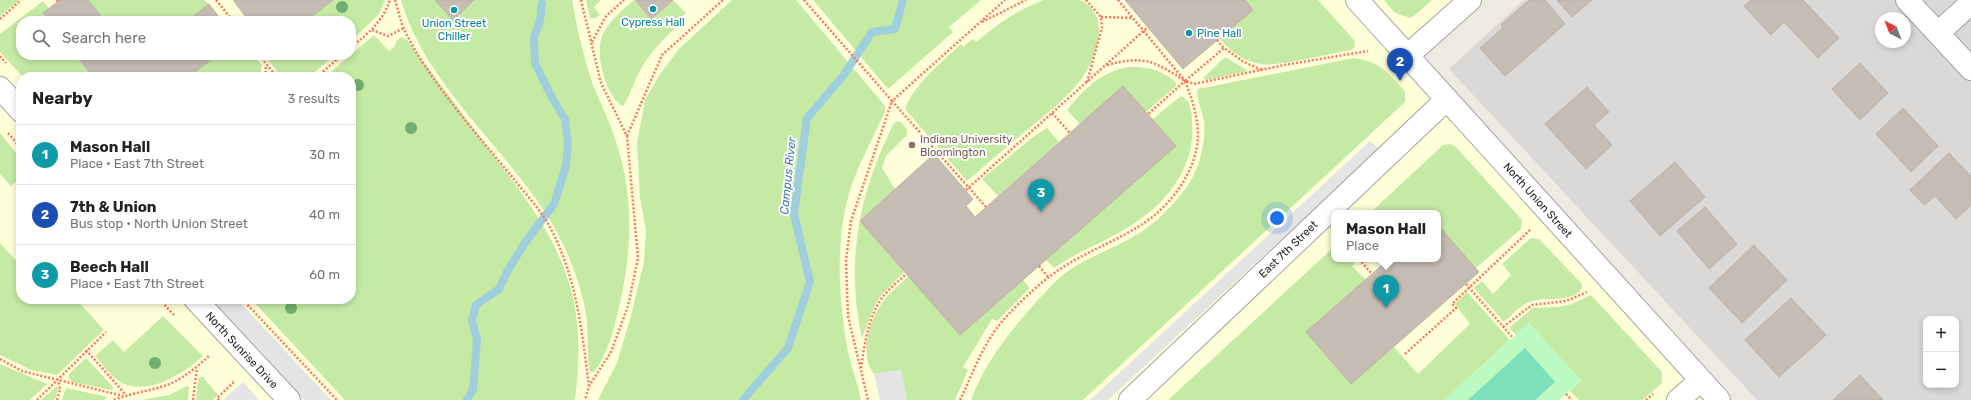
<!DOCTYPE html>
<html lang="en">
<head>
<meta charset="utf-8">
<style>
	body { margin:0; font-family:Rubik,sans-serif; background:#f6f6f6; color:#222 }
	.controls { position:absolute; right:12px; bottom:12px; display:grid; overflow:hidden; border-radius:8px; box-shadow:0 2px 6px #0003 }
	.controls button { width:36px; height:36px; display:grid; place-items:center; padding:0; border:0; border-bottom:1px solid #e0e0e0; background:#fff; color:#222; font:20px sans-serif }
	.compass { position:absolute; left:1875px; top:12px; width:36px; height:36px; border-radius:50%; background:#fff; box-shadow:0 2px 6px #0003; rotate:318deg }
	.you { position:absolute; left:1277px; top:218px; width:14px; height:14px; margin:-10px; border:3px solid #fff; border-radius:50%; background:#1a73e8; box-shadow:0 0 0 6px #1a73e833 }
	.badge { display:grid; place-items:center; width:26px; height:26px; border-radius:50%; background:#b45309; color:#fff; font-size:13px; font-weight:700 }
	.pin { position:absolute; translate:-50% -33px; filter:drop-shadow(0 1px 2px #0008) }
	.pin::after { content:''; position:absolute; top:21px; width:14px; height:12px; background:inherit; clip-path:polygon(0 0,100% 0,50% 100%) }
	.popup { position:absolute; left:1331px; top:210px; width:110px; height:52px; box-sizing:border-box; display:grid; place-content:center; border-radius:8px; background:#fff; filter:drop-shadow(0 1px 3px #0005); font-size:13px; white-space:nowrap; color:#767676 }
	.popup b { font-size:15px; color:#222 }
	.popup::after { content:''; position:absolute; left:50%; top:100%; margin-left:-8px; border:8px solid transparent; border-top-color:#fff }
	.list { margin:0; padding:0; list-style:none }
	h2 { display:flex; justify-content:space-between; align-items:center; height:52px; margin:0; padding:0 16px; font-size:17px }
	h2 small { font-size:13px; font-weight:400; color:#767676 }
	.list li { display:grid; grid-template-columns:26px 1fr auto; gap:12px; align-items:center; box-sizing:border-box; height:60px; padding:0 16px; border-top:1px solid #e0e0e0 }
	.list b { display:block; font-size:15px; white-space:nowrap }
	.list p { margin:0; font-size:13px; white-space:nowrap; color:#767676 }
	.list em { font-size:13px; font-style:normal; color:#767676 }
	.icon { flex:none; width:22px; height:22px; fill:none; stroke:currentColor; stroke-width:2; stroke-linecap:round; stroke-linejoin:round }
	.map { position:relative; flex:none; width:1971px; height:400px; overflow:hidden }
	.search { position:absolute; background:#fff; box-shadow:0 2px 6px #0003; left:16px; top:16px; width:340px; height:44px; display:flex; align-items:center; gap:10px; box-sizing:border-box; padding:0 14px; border-radius:16px; color:#767676; font-size:15px }
	.panel { position:absolute; background:#fff; box-shadow:0 2px 6px #0003; left:16px; top:72px; width:340px; height:232px; border-radius:16px }
	.map>svg:first-child { display:block }
	.residential { fill:#dad9d8; fill-rule:evenodd }
	.education { fill:#feffd8; fill-rule:evenodd }
	.grass { fill:#c5eaa4 }
	.park { fill:#bbfac1 }
	.pitch { fill:#7ce0bb }
	.parking { fill:#e4e4e4 }
	.lines { fill:none; stroke-linecap:round; stroke-linejoin:round }
	.stream { stroke:#9fcedd; stroke-width:8 }
	.building { fill:#c5bcb4; stroke:#bfb0a3 }
	.minor-casing { stroke:#a3a3a3; stroke-width:24 }
	.path { stroke:#fd7662; stroke-width:2.5; stroke-dasharray:2 2; stroke-linecap:butt }
	.minor { stroke:#fff; stroke-width:22 }
	.tree { fill:#70ad71 }
	.culture-dot { fill:#0f9aa8; stroke:#fff; stroke-width:1.5 }
	.education-dot { fill:#8d6e63; stroke:#fff; stroke-width:1.5 }
	.labels { text-anchor:middle; stroke-width:4; stroke-linejoin:round; paint-order:stroke }
	.culture-label { font-size:11px; fill:#0d838f; stroke:#fff }
	.education-label { font-size:11px; fill:#785e54; stroke:#fff; text-anchor:start }
	.street-label { font-size:11px; fill:#1c1c1c; stroke:#fff }
	.water-label { font-size:12px; font-style:italic; fill:#4677ad; stroke:#fff }
</style>
</head>
<body>
<div class="map">
<svg width="1971" height="400" viewBox="0 0 1971 400">
	<rect width="100%" height="100%" fill="#eeeae1"/>
	<path class="residential" d="M1524 0H1971V400H1757L1449 69ZM1881 18H1905V42H1881ZM1926 319H1956V385H1926Z"/>
	<path class="education" d="M0 0H1459L1393 59 1706 400H0ZM21 21H351V55H21ZM21 77H351V299H21ZM1334 213H1438V259H1334Z"/>
	<path class="grass" d="M0 0H19L0 16Z
		M88 0H204L209 4 187 21H105Z
		M333 0H385L379 14 351 41V21H306Z
		M401 0H435L453 19 474 0H572C577 28 583 55 592 82 600 104 611 123 617 145 634 196 632 255 619 307 614 329 608 354 594 372H591L589 369C587 351 589 333 586 315 582 286 566 246 551 222 506 147 426 86 401 0Z
		M586 0H601L594 7 600 15 595 18H590Z
		M634 0 651 19 673 0 686 13 678 20 680 23C666 37 652 50 642 67 634 80 631 94 623 106 605 97 594 51 603 34 610 20 623 9 634 0Z
		M732 0H796L885 106V112C874 135 862 158 853 181 835 232 838 289 846 341 849 361 857 380 861 400H598L617 363 631 316 644 262 646 230 640 198 637 143 645 100 660 74 679 49Z
		M813 0H981L949 27 953 32 888 89Z
		M1044 0H1078C1087 1 1096 12 1098 21 1102 39 1093 63 1082 78 1068 97 1050 111 1032 126 1010 144 988 163 967 181L905 109C915 83 941 63 961 44L963 47 973 39 976 42C998 24 1017 10 1044 0Z
		M1245 0H1318L1354 40 1355 47 1351 50C1331 53 1277 67 1260 64 1243 61 1230 51 1219 38Z
		M1384 0H1432L1414 16 1409 18 1394 12Z
		M43 1 49 9V21H21V55H76L93 77H23L0 52V34Z
		M374 35 389 51 394 47 397 40 402 37 407 40C435 77 463 114 491 152 521 192 553 232 568 280 581 319 580 360 575 400H345L251 299H351V77H325Z
		M217 55H252L262 65 260 77H189Z
		M264 55H335L309 77H282Z
		M1227 58 1248 71 1206 80 1203 78 1223 59Z
		M1354 58C1382 63 1387 71 1405 92V102L1083 400H971C985 362 1011 330 1038 300 1049 289 1058 277 1071 269 1094 254 1121 246 1144 230 1159 220 1180 198 1190 182 1200 165 1206 141 1204 121 1203 112 1195 98 1198 89Z
		M1128 67C1149 67 1159 69 1176 82V86L1146 112 1080 124 1067 110C1084 89 1101 72 1128 67Z
		M1181 96C1192 100 1192 115 1192 125 1195 164 1170 199 1139 220 1113 239 1081 249 1054 268L1046 260 1176 146 1153 119Z
		M898 121 902 123 907 130V135L886 156 882 168 895 189 860 221 904 272 881 295 874 307 862 338C845 262 859 192 894 123Z
		M1047 128 1059 142 998 196 982 179 1033 137Z
		M0 133 21 159V178L11 186 0 174Z
		M1450 144 1455 146 1522 220 1521 229 1476 268 1438 225V213H1370L1443 145Z
		M1531 238 1539 239 1582 284V288C1572 304 1547 296 1532 301 1521 304 1512 315 1504 322L1474 288 1482 281 1493 294 1511 275 1502 264Z
		M0 243 21 266V299H76L104 330 57 375 31 370 0 355Z
		M1334 247V259H1352L1355 263 1352 266 1366 280 1306 332 1351 384 1394 347 1418 374 1470 324 1455 304 1467 292 1510 340 1444 400H1168Z
		M909 276 960 335 1023 280 1030 288 997 321 992 319 963 367 968 370 955 400H907L901 370 874 374C859 355 869 321 882 303 889 293 900 284 909 276Z
		M1591 295 1662 372V383L1643 400H1579L1570 391 1581 381 1529 323 1516 335 1509 328 1533 308 1558 307 1572 304Z
		M163 316 203 356C183 374 146 398 119 381 110 375 102 364 95 356L113 340 124 352Z
		M86 358 113 387V389L111 390 72 382 69 377V374Z
		M0 364 47 384 30 400H0Z
		M200 377H203L218 395 213 400H196L198 380Z
		M57 386 58 389 55 400H41Z
		M187 386 189 387 188 400H142L169 395Z
		M66 388 108 397 104 400H62Z"/>
	<path class="park" d="M1529 323 1581 381 1559 400H1444Z"/>
	<path class="pitch" d="M1525 348 1555 382 1535 400H1468Z"/>
	<path class="parking" d="M1370 141 1379 149 1108 400H1090Z
		M210 299H237L331 400H304Z
		M901 370 907 400H880L874 374Z
		M243 382 259 400H225L224 399Z"/>
	<g class="lines">
		<path class="stream" d="M467 400 473 389 477 340 472 320 476 305 499 289 507 272 524 244 554 204 566 166 568 144 565 119 552 98 535 63 534 37 540 21 542 4
			M743 400 788 348 810 282 794 214 807 118 843 76 872 32 895 29 903 0"/>
	</g>
	<path class="building" d="M60 0H88L105 21H49L43 13Z
		M233 0H333L306 21H249Z
		M435 0H474L453 20Z
		M635 0H673L651 19Z
		M1125 0H1245L1253 10 1183 69Z
		M1529 0H1545L1565 24 1505 76 1480 48 1503 28 1501 25Z
		M1557 0H1592L1572 17Z
		M1751 0H1803L1839 38 1818 58 1784 22 1771 35 1744 6Z
		M209 4 222 21H187Z
		M76 55H132L137 61 144 55H217L189 77H93Z
		M1860 63 1888 93 1860 120 1832 89Z
		M1123 86 1176 146 960 335 860 221 934 154 973 199 966 206 975 217Z
		M1587 87 1609 112 1594 125 1612 145 1586 169 1545 124Z
		M1903 108 1938 146 1911 172 1876 134Z
		M1949 153 1971 176V205L1956 219 1935 196 1924 205 1910 190Z
		M1675 162 1705 197 1660 236 1630 201Z
		M1705 207 1737 244 1709 269 1677 231Z
		M1438 225 1479 272 1351 384 1306 332 1389 259H1438Z
		M1754 245 1787 280 1742 323 1709 288Z
		M1791 298 1826 335 1779 377 1745 340Z
		M1860 375 1883 400H1833Z"/>
	<g class="lines">
		<g class="minor-casing">
			<path id="minor" d="M1357 0 1719 400
				M1907 0 1971 69
				M1938 33 1971 3
				M1407 56 1470 0
				M0 88 21 111
				M195 299 289 400
				M1130 400 1447 99
				M1678 400 1701 380"/>
		</g>
		<path class="path" d="M57 0 58 2
			M216 0 233 21
			M395 0C398 9 400 20 404 29 428 80 477 134 513 178 526 195 543 212 552 231 577 280 582 333 589 386
			M581 0 601 83 627 136 638 258 628 306 611 352 589 386 585 400
			M804 0 892 101 851 221 846 260 848 316 868 400
			M1086 0 1101 17 1102 28 1087 82
			M1118 0 1185 81 1148 114
			M1101 17 1133 18
			M0 19 21 0
			M982 22 1026 0
			M372 30 388 36 404 28
			M1217 40 1224 48
			M592 42 606 16 624 0
			M351 48C370 31 381 24 390 0
			M259 55 277 77
			M0 56 6 63
			M1107 65C1144 55 1154 61 1185 81L1224 48 1244 62 1262 70
			M265 77 266 65
			M317 77 342 55
			M1052 113 1070 133
			M8 133 21 148
			M627 136 662 55 723 0
			M966 190 1148 27
			M986 207 892 101 1005 0
			M1359 259 1372 274
			M1039 266 1048 277
			M1466 284 1513 338
			M159 299 174 315
			M242 299 337 400
			M1503 327 1532 305 1566 301 1587 292
			M86 350 126 395
			M1405 354 1456 308 1452 304 1531 229
			M0 359 22 371 123 396
			M861 368C865 343 868 313 886 293 892 286 900 280 906 274
			M1566 394 1572 400
			M37 400 106 332
			M57 400 60 389 58 380
			M114 400C131 393 150 391 167 385 183 379 198 366 210 355
			M193 400 197 368
			M219 400 217 398 234 382 233 380
			M960 400C970 379 979 355 992 335 1003 317 1032 290 1049 277 1077 255 1111 244 1141 225 1170 207 1197 171 1198 136 1198 116 1192 99 1185 81L1194 84 1284 65 1368 51
			M1646 400 1653 394"/>
		<use href="#minor" class="minor"/>
	</g>
	<g class="tree">
		<circle cx="342" cy="7" r="6"/>
		<circle cx="358" cy="85" r="6"/>
		<circle cx="411" cy="128" r="6"/>
		<circle cx="291" cy="308" r="6"/>
		<circle cx="155" cy="363" r="6"/>
	</g>
	<g class="culture-dot">
		<circle cx="653" cy="9" r="4"/>
		<circle cx="454" cy="10" r="4"/>
		<circle cx="1189" cy="33" r="4"/>
	</g>
	<circle class="education-dot" cx="912" cy="145" r="4"/>
	<g class="labels">
		<g class="culture-label">
			<text x="653" y="26">Cypress Hall</text>
			<text x="454" y="27">Union Street<tspan x="454" dy="13">Chiller</tspan></text>
			<text x="1197" y="37" text-anchor="start">Pine Hall</text>
		</g>
		<g class="education-label">
			<text x="920" y="143">Indiana University<tspan x="920" dy="13">Bloomington</tspan></text>
		</g>
		<g class="street-label">
			<text transform="translate(1538 200) rotate(48)" y="4">North Union Street</text>
			<text transform="translate(1288 249) rotate(-44)" y="4">East 7th Street</text>
			<text transform="translate(242 350) rotate(47)" y="4">North Sunrise Drive</text>
		</g>
		<g class="water-label">
			<text transform="translate(788 176) rotate(-84)" y="4">Campus River</text>
		</g>
	</g>
</svg>
<div class="controls">
<button>+</button>
<button>−</button>
</div>
<svg class="compass" viewBox="-18 -18 36 36"><path d="M0-13l5 13h-10z" fill="#e53935"/><path d="M0 13l5-13h-10z" fill="#767676"/></svg>
<div class="you"></div>
<div class="pin badge" style="left:1386px;top:308px;background:#0f9aa8">1</div>
<div class="popup"><b>Mason Hall</b>Place</div>
<div class="pin badge" style="left:1400px;top:81px;background:#1a4fb4">2</div>
<div class="pin badge" style="left:1041px;top:212px;background:#0f9aa8">3</div>
<div class="search"><svg class="icon" aria-label="search" viewBox="0 0 24 24"><circle cx="10" cy="10" r="6"/><path d="M15 15l6 6"/></svg>Search here</div>
<section class="panel">
<h2>Nearby<small>3 results</small></h2>
<ul class="list">
<li><span class="badge" style="background:#0f9aa8">1</span><div><b>Mason Hall</b><p>Place · East 7th Street</p></div><em>30 m</em></li>
<li><span class="badge" style="background:#1a4fb4">2</span><div><b>7th &amp; Union</b><p>Bus stop · North Union Street</p></div><em>40 m</em></li>
<li><span class="badge" style="background:#0f9aa8">3</span><div><b>Beech Hall</b><p>Place · East 7th Street</p></div><em>60 m</em></li>
</ul>
</section>
</div>
</body>
</html>
